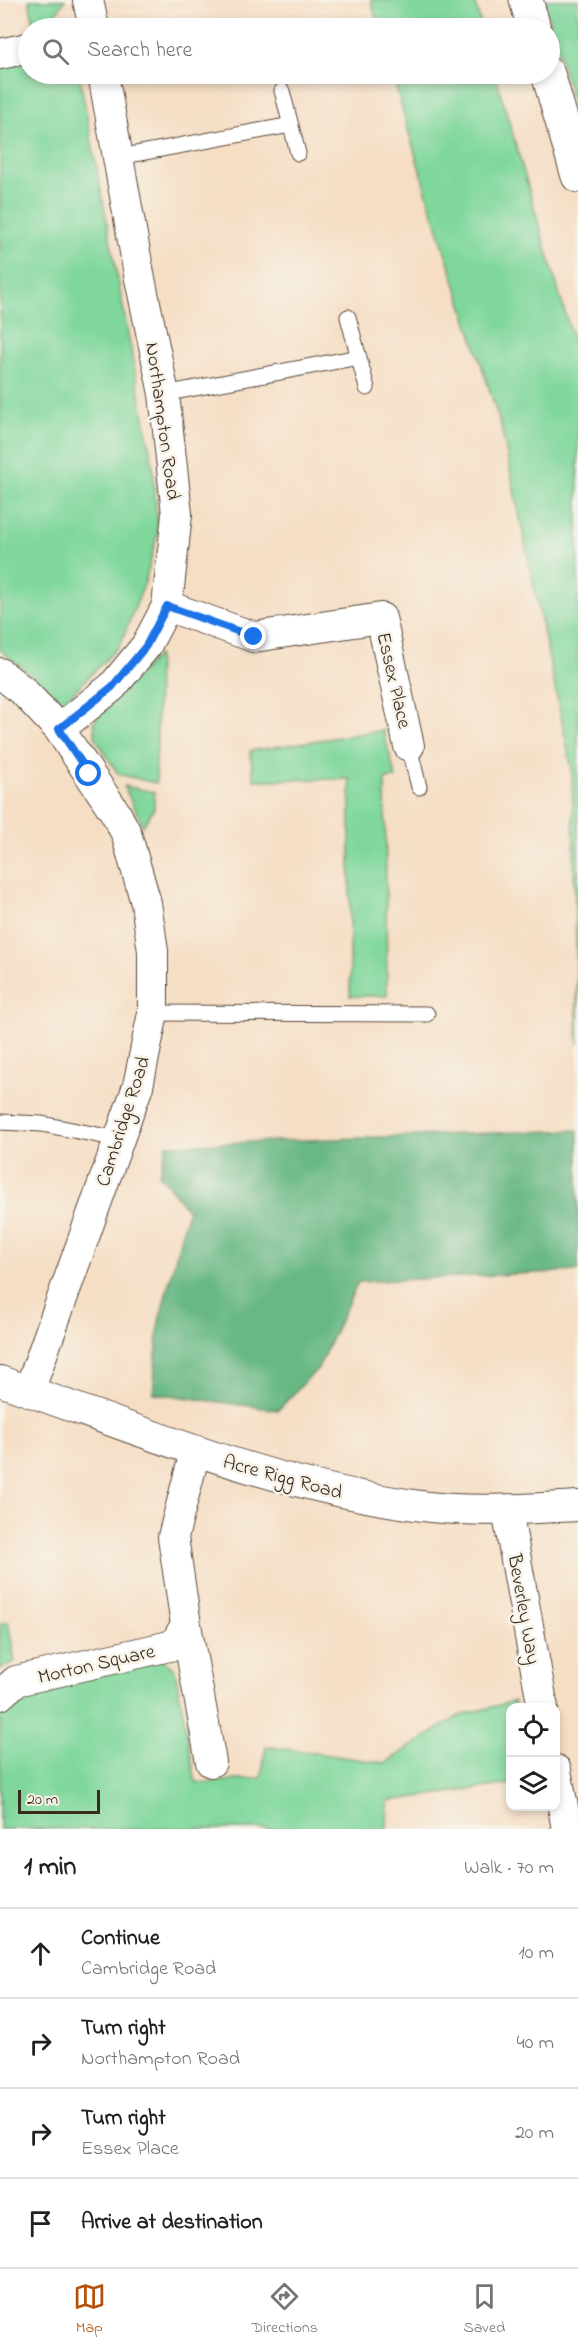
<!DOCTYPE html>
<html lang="en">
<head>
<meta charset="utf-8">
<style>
	body { margin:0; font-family:"Indie Flower",sans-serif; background:#f6f6f6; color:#202124 }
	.controls { position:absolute; right:18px; bottom:18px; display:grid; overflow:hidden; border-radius:12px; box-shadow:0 3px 9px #0003 }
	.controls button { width:54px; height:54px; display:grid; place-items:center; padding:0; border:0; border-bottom:2px solid #e0e0e0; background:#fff; color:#202124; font:30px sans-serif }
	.scale { position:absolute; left:18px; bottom:15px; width:82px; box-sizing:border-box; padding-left:6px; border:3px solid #3b2a1e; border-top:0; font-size:16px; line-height:21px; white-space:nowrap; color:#3b2a1e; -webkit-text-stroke:4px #f7f3e8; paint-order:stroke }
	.stop { position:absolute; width:18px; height:18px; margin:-14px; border:4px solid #1a73e8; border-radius:50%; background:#fff }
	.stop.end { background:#1a73e8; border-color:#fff; box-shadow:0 2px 6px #0008 }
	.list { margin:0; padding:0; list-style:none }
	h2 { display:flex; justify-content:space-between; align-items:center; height:78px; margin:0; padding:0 24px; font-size:26px }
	h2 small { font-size:20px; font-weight:400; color:#757577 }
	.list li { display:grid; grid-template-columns:39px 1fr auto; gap:18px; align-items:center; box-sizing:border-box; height:90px; padding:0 24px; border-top:2px solid #e0e0e0 }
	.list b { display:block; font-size:22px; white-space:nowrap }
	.list p { margin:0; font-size:20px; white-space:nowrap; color:#757577 }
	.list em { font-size:20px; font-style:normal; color:#757577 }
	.icon { flex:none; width:33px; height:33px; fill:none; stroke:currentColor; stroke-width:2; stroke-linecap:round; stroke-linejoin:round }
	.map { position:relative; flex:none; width:578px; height:1829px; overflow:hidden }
	.search { position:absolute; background:#fff; box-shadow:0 3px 9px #0003; left:18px; right:18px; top:18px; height:66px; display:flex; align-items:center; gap:15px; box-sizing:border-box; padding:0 21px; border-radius:33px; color:#757577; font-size:22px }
	.sheet { height:438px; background:#fff }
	nav { display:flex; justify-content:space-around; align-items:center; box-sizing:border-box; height:84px; border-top:2px solid #e0e0e0; background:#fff; font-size:16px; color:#757577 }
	nav a { display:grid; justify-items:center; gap:3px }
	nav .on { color:#b45309 }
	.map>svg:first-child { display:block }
	.green { fill:#7fd79c; stroke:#5d805d; stroke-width:1.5 }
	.forest { fill:#67b884; stroke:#517151; stroke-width:1.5 }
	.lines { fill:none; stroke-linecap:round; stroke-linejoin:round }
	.service-casing { stroke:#574537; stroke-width:17 }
	.minor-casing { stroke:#574537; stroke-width:32 }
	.tertiary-casing { stroke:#574537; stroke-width:35 }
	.service { stroke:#fff; stroke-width:15 }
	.minor { stroke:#fff; stroke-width:30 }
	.tertiary { stroke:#fff; stroke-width:33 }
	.route { stroke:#1a73e8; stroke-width:8 }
	.labels { text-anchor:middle; stroke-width:5; stroke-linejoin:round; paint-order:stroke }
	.street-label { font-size:20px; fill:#3b2a1e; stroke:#f7f3e8 }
</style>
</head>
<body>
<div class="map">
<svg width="578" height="1829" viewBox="0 0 578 1829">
	<rect width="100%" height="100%" fill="#f7f3e8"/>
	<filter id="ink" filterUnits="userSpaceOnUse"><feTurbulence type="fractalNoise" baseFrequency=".0167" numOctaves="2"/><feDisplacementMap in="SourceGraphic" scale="12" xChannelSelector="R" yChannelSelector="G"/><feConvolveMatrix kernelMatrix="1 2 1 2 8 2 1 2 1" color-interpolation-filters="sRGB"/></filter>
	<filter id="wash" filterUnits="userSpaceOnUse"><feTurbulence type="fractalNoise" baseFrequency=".008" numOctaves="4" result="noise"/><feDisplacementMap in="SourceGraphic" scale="24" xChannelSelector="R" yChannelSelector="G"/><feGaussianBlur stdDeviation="1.35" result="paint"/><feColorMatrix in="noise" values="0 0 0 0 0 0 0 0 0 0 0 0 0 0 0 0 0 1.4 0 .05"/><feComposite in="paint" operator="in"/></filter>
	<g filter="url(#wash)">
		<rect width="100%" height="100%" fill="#f5dec4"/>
		<path class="green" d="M29 0H65L51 21 34 25Z
			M371 0H474L482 28H379Z
			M544 0H578V123Z
			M28 62V74H79L153 466 158 532 145 582 120 645 64 702 0 650V67Z
			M392 74H495L578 357V1044L572 770 501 426 428 198Z
			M158 655 156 783 118 774 95 737 94 721Z
			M383 730 396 778 385 779 387 996H350V779L254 780 250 751Z
			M124 786 154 792V808L143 826Z
			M8 1622 15 1662 0 1669V1624Z
			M160 1657 175 1670 196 1783 261 1778 266 1746 385 1763 459 1716 514 1701 515 1707 510 1708V1784L388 1801 387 1829H0V1705L20 1686Z"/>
		<path class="forest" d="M578 1130V1271L358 1282 318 1368 278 1410 153 1393 159 1321 188 1210 159 1174 167 1145Z"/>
	</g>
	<g filter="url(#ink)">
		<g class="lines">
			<g class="service-casing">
				<path id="service" d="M282 91 298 153
					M119 157 291 125
					M348 317 367 388
					M164 394 359 357
					M409 746 419 787
					M153 1013 427 1014
					M0 1122 42 1124 118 1139"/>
			</g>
			<g class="minor-casing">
				<path id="minor" d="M88 0 94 28
					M0 54 28 48
					M167 606 254 637 381 618 409 746
					M0 673 23 691 59 729 115 812 126 833 146 903 153 951V1013L138 1086 29 1391
					M59 729 112 687 146 646 167 606 177 514 164 394 139 274 103 74
					M0 1381C138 1429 268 1485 414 1505 468 1513 524 1509 578 1506
					M507 1510 543 1708
					M186 1625 211 1762
					M0 1695 16 1681 174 1645 186 1625 173 1537 195 1452
					M556 1770 567 1829"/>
			</g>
			<g class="tertiary-casing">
				<path id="tertiary" d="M526 0 534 28
					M548 74 578 176"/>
			</g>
			<use href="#service" class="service"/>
			<use href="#minor" class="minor"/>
			<use href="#tertiary" class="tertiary"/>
		</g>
	</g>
	<g class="lines" filter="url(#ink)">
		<path class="route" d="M89 774 59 729 112 687 146 646 167 606 254 637"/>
	</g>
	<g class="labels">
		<g class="street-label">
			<text transform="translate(164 421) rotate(82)" y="7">Northampton Road</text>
			<text transform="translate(395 680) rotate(77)" y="7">Essex Place</text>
			<text transform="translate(122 1121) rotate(-72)" y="7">Cambridge Road</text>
			<text transform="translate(283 1476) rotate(15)" y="7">Acre Rigg Road</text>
			<text transform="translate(525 1609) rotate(80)" y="7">Beverley Way</text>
			<text transform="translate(96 1663) rotate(-13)" y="7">Morton Square</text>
		</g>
	</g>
</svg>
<div class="controls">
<button><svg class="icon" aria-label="locate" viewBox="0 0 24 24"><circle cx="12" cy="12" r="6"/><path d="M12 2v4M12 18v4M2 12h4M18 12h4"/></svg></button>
<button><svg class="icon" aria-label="layers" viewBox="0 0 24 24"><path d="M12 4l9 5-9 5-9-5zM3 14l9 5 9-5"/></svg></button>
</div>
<div class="scale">20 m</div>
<div class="stop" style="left:89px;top:774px"></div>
<div class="stop end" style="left:254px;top:637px"></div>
<div class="search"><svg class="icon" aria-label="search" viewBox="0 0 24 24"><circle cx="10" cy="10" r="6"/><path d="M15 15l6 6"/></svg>Search here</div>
</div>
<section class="sheet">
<h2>1 min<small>Walk · 70 m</small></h2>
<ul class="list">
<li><svg class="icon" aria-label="ahead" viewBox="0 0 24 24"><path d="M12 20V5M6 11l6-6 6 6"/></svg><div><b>Continue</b><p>Cambridge Road</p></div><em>10 m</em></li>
<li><svg class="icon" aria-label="right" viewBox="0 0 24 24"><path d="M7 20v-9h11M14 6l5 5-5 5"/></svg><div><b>Turn right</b><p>Northampton Road</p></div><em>40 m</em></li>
<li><svg class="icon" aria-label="right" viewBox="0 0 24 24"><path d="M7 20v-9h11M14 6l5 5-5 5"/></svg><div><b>Turn right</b><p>Essex Place</p></div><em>20 m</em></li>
<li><svg class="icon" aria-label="arrive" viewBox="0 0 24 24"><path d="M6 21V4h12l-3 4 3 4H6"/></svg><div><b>Arrive at destination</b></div></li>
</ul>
</section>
<nav>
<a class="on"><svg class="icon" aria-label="map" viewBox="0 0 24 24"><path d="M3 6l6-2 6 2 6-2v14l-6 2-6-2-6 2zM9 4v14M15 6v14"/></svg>Map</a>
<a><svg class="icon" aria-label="directions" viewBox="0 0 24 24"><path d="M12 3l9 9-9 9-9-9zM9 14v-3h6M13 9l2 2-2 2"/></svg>Directions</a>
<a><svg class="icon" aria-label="saved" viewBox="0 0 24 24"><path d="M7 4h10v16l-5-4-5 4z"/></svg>Saved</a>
</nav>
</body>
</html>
